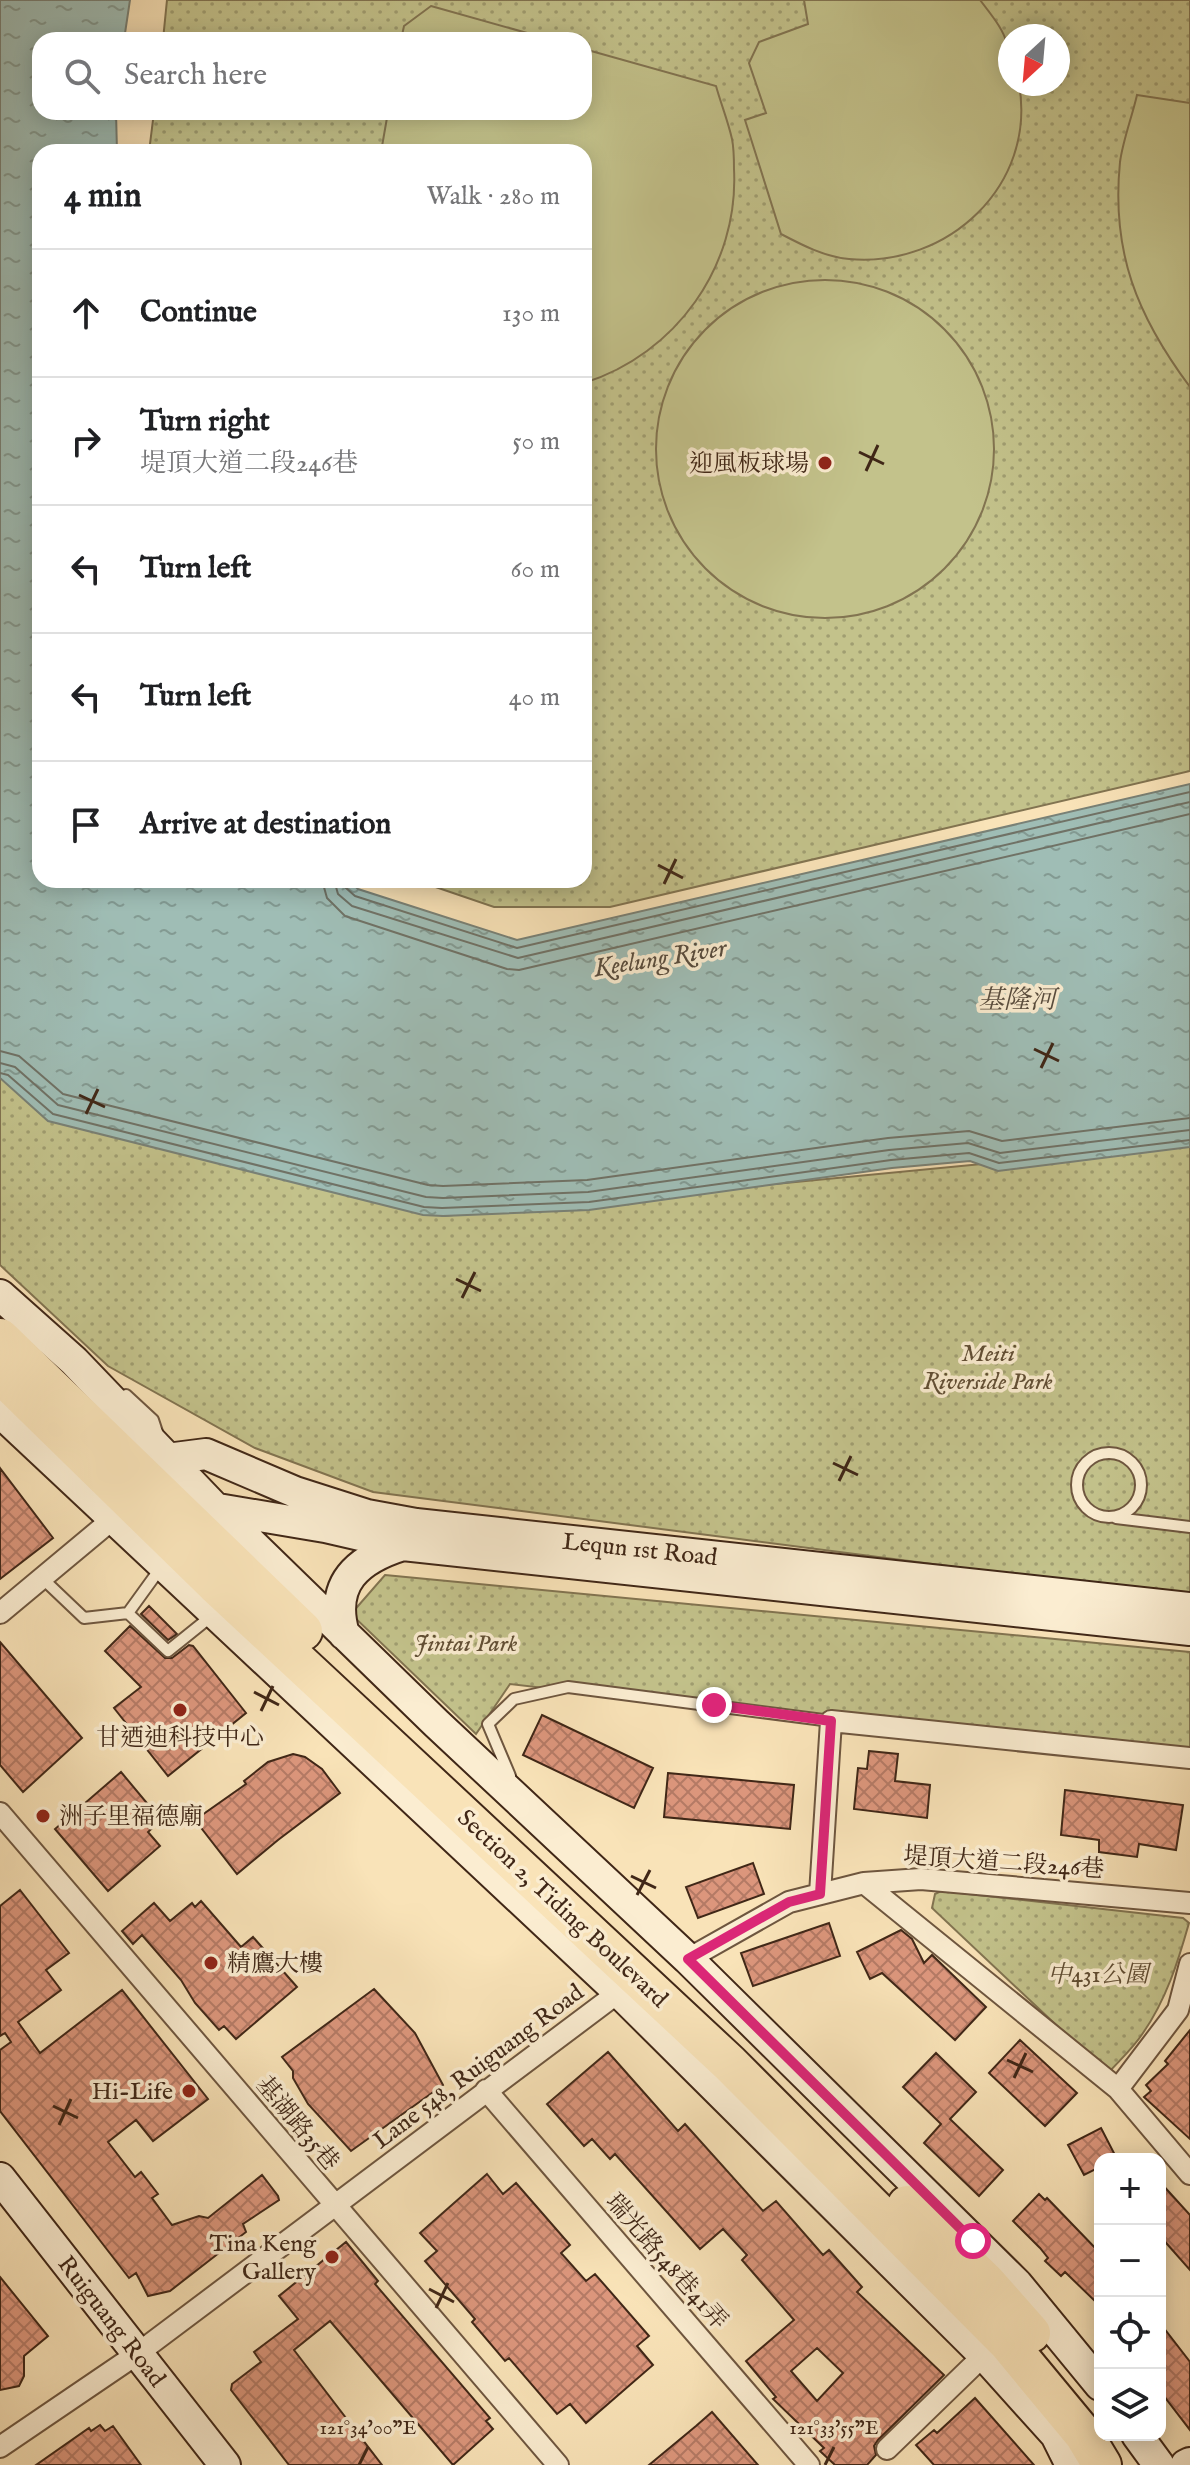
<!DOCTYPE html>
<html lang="en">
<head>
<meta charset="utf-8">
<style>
	body { margin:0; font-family:"IM FELL English","Noto Serif TC",serif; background:#f6f6f6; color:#202124 }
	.controls { position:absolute; right:24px; bottom:24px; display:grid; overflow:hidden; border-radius:16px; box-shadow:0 4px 20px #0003 }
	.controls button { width:72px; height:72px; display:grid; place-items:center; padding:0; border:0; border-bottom:2px solid #e0e0e0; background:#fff; color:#202124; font:40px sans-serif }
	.compass { position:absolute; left:998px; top:24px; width:72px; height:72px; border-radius:50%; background:#fff; box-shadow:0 4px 20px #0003; rotate:206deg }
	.stop { position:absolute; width:24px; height:24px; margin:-18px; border:6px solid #db2777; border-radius:50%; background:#fff }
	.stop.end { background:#db2777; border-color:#fff; box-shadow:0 2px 8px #0008 }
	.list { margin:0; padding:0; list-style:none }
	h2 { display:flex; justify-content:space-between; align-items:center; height:104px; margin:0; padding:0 32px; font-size:34px }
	h2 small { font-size:26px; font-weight:400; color:#757577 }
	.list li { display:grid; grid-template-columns:52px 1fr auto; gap:24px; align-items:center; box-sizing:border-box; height:128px; padding:0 32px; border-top:2px solid #e0e0e0 }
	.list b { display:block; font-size:30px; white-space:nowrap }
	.list p { margin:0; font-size:26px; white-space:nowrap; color:#757577 }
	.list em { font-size:26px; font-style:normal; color:#757577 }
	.icon { flex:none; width:44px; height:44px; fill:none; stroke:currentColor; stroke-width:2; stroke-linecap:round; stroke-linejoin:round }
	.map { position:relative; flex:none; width:1190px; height:2465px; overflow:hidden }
	.search { position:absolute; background:#fff; box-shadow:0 4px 20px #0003; left:32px; top:32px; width:560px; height:88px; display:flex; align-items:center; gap:20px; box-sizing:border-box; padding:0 28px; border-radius:24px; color:#757577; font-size:30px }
	.panel { position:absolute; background:#fff; box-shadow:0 4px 20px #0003; left:32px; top:144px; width:560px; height:744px; border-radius:24px }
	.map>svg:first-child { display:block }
	.grass { fill:url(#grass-dots); stroke:#827451; stroke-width:2; fill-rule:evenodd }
	.pitch { fill:#c3c28b; stroke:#827451; stroke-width:2 }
	.water { fill:url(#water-ripples); stroke:#798176; stroke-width:2 }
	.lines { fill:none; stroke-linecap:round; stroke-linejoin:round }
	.shore { stroke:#707266; stroke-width:2 }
	.building { fill:url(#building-cross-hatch); stroke:#402717; stroke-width:2; fill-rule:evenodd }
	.lane-casing { stroke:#6e563f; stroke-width:14 }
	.street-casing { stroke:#6e563f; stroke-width:24 }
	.secondary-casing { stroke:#402717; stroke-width:34 }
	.highway-casing { stroke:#402717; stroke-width:42 }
	.lane { stroke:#fbedd1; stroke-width:10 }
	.street { stroke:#fbedd1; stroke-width:20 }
	.secondary { stroke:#fbedd1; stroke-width:30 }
	.highway { stroke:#f9e3b8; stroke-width:38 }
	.route { stroke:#db2777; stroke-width:10 }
	.ticks { fill:none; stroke:#402717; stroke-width:3 }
	.poi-dot { fill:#8f2418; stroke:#fbedd1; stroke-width:3 }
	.labels { text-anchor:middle; stroke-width:7; stroke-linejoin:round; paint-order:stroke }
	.poi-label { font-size:24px; fill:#402717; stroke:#fbedd1; text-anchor:end }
	.park-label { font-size:24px; font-style:italic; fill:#614e34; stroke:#fbedd1 }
	.street-label { font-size:24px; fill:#402717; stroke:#fbedd1 }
	.water-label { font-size:26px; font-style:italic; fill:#584c3e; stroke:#fbedd1 }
	.ticks-label { font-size:20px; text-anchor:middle; fill:#402717; stroke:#fbedd1; stroke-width:7; stroke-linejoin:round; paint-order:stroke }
</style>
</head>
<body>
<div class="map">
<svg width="1190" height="2465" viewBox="0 0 1190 2465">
	<defs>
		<pattern id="grass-dots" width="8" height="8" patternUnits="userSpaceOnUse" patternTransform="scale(2)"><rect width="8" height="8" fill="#c3c28b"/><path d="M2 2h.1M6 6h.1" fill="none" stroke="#a09e71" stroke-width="1.8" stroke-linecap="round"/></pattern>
		<pattern id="water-ripples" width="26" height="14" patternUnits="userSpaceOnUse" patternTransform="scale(2)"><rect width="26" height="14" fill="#9fbdb5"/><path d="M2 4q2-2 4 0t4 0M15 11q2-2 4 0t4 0" fill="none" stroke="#839a92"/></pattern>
		<pattern id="building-cross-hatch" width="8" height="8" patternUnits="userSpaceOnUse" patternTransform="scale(2)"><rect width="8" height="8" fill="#dc967c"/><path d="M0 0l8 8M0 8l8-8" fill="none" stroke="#b47a65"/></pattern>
	</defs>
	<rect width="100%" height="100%" fill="#f9e3b8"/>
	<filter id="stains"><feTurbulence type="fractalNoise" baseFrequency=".0025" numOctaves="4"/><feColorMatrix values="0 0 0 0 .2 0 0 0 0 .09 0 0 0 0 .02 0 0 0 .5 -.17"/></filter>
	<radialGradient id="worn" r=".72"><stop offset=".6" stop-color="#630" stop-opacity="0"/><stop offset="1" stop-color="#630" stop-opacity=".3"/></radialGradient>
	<path class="grass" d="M167 0H1190V771L610 907H494L415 880H584V152H149L154 112H584V40H163ZM1010 36H1058V84H1010Z
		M0 1031 443 1216 1190 1144V1597L373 1492 255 1448 108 1366 0 1265Z
		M385 1575 1190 1652V1762L510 1684 476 1734 351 1614Z
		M941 1891 1183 1918 1189 1923C1178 1962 1166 2000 1143 2033 1134 2047 1121 2059 1110 2071H1105L932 1908 935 1894Z"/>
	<path class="pitch" d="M804 0H980C1007 35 1010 39 1010 84H1019C1037 185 948 268 849 259 825 257 802 245 781 234L745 120 766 113 749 63 759 42 808 24Z
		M431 6 552 40H401L404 26Z
		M584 49 716 86C721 104 728 121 732 139 734 149 734 160 734 169 739 266 676 354 584 383V152H381L388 112H584Z
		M1137 95 1190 103V387C1137 316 1111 252 1120 162 1123 140 1132 117 1137 95Z
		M656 449a169 169 0 1 1 338 0a169 169 0 1 1-338 0Z"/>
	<path class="water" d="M0 0H130L124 40H40V112H116L117 152H40V880H349L358 889 517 940 1190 784V1147L998 1171 970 1161 892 1168 589 1210 443 1216 423 1215 48 1121 0 1078Z"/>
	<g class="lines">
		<path class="shore" d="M322 880 327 898 345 916 507 969 519 970 1190 814
			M334 880 338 894 352 906 518 958 1190 802
			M344 880 346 888 355 896 517 948 1190 792
			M0 1051 19 1056 63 1094 428 1185 443 1186 587 1180 888 1138 969 1131 1002 1141 1190 1118
			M0 1063 15 1067 58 1105 426 1197 443 1198 588 1192 889 1150 968 1143 1000 1153 1190 1130
			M0 1073 8 1075 53 1114 424 1207 442 1208 589 1202 891 1160 969 1153 999 1163 1190 1140"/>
	</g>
	<path class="building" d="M0 1468 53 1538 0 1579Z
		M149 1606 177 1634 168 1640 141 1614Z
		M130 1626 165 1658H172L189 1645 193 1646 246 1713 168 1776 114 1708 141 1687 105 1651Z
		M0 1642 82 1738 23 1792 0 1765Z
		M542 1715 653 1768 634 1808 523 1755Z
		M869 1751 898 1754 895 1781 930 1785 927 1818 854 1809 858 1768 867 1769Z
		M293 1754 305 1757 322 1769 340 1793 278 1840 237 1874 195 1820 246 1784 244 1781 268 1762Z
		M121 1772 161 1820 148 1832 160 1846 108 1891 55 1829Z
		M668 1773 794 1785 790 1829 664 1817Z
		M1065 1790 1183 1805 1176 1850 1139 1844 1137 1857 1099 1852V1840L1061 1835Z
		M753 1863 764 1894 698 1918 686 1887Z
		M20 1890 69 1953 46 1970 61 1990 18 2022 40 2053 122 1990 208 2099 153 2141 136 2120 108 2142 135 2177 141 2172 158 2194 152 2198 172 2225 199 2216 208 2218 262 2175 278 2196 279 2200 243 2224 246 2232 170 2291 148 2296 136 2273 129 2278 0 2111V2050L11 2042 5 2033 0 2036V1906Z
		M201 1901 241 1947 253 1937 297 1987 236 2039 224 2026 219 2030 195 2003 181 1980 142 1935 133 1944 122 1931 154 1903 170 1921 192 1903 195 1907Z
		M829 1923 840 1956 753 1986 741 1953Z
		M901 1930 912 1939 924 1963 932 1955 986 2007 955 2040 882 1973 870 1979 857 1952Z
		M374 1989 415 2033 443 2085 351 2151 308 2104 293 2078V2071L282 2057Z
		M1190 2030V2139L1144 2097 1151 2091 1146 2085 1168 2064 1165 2061Z
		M1020 2040 1077 2093 1045 2126 989 2073Z
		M608 2052 678 2131 685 2124 763 2211 776 2201 823 2255 829 2250 862 2287 857 2292 944 2375 878 2440 874 2446 876 2455 867 2465H835L820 2451 824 2448 773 2399 776 2397 746 2361 794 2320 742 2260 747 2255 723 2229 700 2249 615 2154 610 2159 592 2139 584 2146 547 2104ZM817 2348 843 2373 817 2401 791 2371Z
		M936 2053 976 2092 950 2119 1003 2170 979 2196 924 2143 941 2124 903 2087Z
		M1101 2128 1117 2159H1100V2167L1084 2175 1068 2145Z
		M487 2174 503 2194 516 2183 570 2245 561 2253 586 2281 595 2274 649 2336 637 2346 653 2365 586 2423 570 2404 557 2414 509 2358 505 2361 472 2322 475 2319 425 2261 437 2251 420 2233Z
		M1160 2182 1190 2215V2270L1160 2236Z
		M1039 2194 1045 2200 1047 2198 1100 2253V2306L1065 2272 1061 2276 1045 2261 1048 2258 1040 2248 1013 2221Z
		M346 2242 378 2281 375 2284 490 2418 486 2421 493 2429 453 2465 330 2321 294 2350 382 2465H289L231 2390 232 2384 261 2362 254 2352 298 2319 279 2296Z
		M0 2277 48 2336 24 2356V2376L19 2386 0 2390Z
		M1160 2323 1190 2362V2430L1160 2391Z
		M975 2398 1034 2465H934L916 2445 934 2430 937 2433Z
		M712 2412 758 2465H649L696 2426Z
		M100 2425 105 2431 113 2426 141 2465H36L89 2428 91 2431Z"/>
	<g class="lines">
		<g class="lane-casing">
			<path id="lane" d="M126 1395 153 1420 158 1435
				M1077 1485a32 32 0 1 1 64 0a32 32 0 1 1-64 0Z
				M1116 1518 1190 1527
				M162 1566 128 1613 168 1651 214 1614
				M42 1578 84 1618 128 1613
				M510 1776 488 1724 514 1699 568 1687 831 1721"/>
		</g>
		<g class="street-casing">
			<path id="street" d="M0 1613 114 1518
				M0 1813 558 2465
				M864 1883 1118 2089 1190 2174
				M820 1894 831 1721 1190 1758
				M688 1959 789 1902 864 1883 921 1879 1190 1903
				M1118 2089 1178 2010 1190 1964
				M486 2090 809 2465
				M0 2447 137 2354 619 1992
				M887 2449 984 2355"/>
		</g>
		<g class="secondary-casing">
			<path id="secondary" d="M0 1295 74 1361 215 1508 436 1723 688 1959 1017 2284 1100 2385
				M0 1412 619 1992 984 2355 1056 2435 1071 2465
				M154 1455 167 1459 206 1454 295 1492 367 1515 416 1524 1190 1608
				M212 1508 325 1527 403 1545 1190 1630
				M344 1634C329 1583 358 1559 403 1545
				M0 2178 225 2465
				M1137 2435 1159 2465
				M1186 2465 1190 2463"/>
		</g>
		<g class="highway-casing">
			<path id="highway" d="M0 1338 303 1631
				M0 1374 215 1584 729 2063 1007 2342 1084 2435 1102 2465
				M907 2205 986 2282 1031 2333"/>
		</g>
		<use href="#lane" class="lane"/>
		<use href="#street" class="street"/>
		<use href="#secondary" class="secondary"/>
		<use href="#highway" class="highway"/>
	</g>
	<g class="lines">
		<path class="route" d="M714 1705 831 1721 820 1894 789 1902 688 1959 973 2241"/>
	</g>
	<path class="ticks" d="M859 452 884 464M866 471 878 445M658 865 683 878M664 884 676 859M1034 1049 1059 1061M1041 1068 1053 1043M79 1095 105 1107M86 1114 98 1089M456 1279 481 1291M462 1298 475 1272M833 1463 858 1475M839 1481 851 1456M254 1692 279 1705M261 1711 273 1686M631 1876 656 1888M637 1895 650 1870M1007 2060 1033 2072M1014 2078 1026 2053M53 2106 78 2118M59 2125 71 2099M429 2289 454 2302M436 2308 448 2283M359 2465 368 2447M825 2465 834 2447"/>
	<g class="poi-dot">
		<circle cx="825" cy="463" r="8"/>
		<circle cx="180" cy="1710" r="8"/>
		<circle cx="43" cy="1816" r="8"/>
		<circle cx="211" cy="1963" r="8"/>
		<circle cx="189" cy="2091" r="8"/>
		<circle cx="332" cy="2257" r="8"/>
	</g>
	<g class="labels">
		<g class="poi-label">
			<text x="809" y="471">迎風板球場</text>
			<text x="180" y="1745" text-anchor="middle">甘迺迪科技中心</text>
			<text x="59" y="1824" text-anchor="start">洲子里福德廟</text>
			<text x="227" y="1971" text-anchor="start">精鷹大樓</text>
			<text x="173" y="2099">Hi-Life</text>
			<text x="316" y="2251">Tina Keng<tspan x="316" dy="28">Gallery</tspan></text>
		</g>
		<g class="park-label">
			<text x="988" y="1361">Meiti<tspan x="988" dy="28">Riverside Park</tspan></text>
			<text x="466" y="1651">Jintai Park</text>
			<text x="1098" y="1982">中431公園</text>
		</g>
		<g class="street-label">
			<text transform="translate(640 1549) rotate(6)" y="8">Lequn 1st Road</text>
			<text transform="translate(1004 1862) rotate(4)" y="8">堤頂大道二段246巷</text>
			<text transform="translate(563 1908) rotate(43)" y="8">Section 2, Tiding Boulevard</text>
			<text transform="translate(478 2066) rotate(-37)" y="8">Lane 548, Ruiguang Road</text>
			<text transform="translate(298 2123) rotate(50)" y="8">基湖路35巷</text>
			<text transform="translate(667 2261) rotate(49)" y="8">瑞光路548巷41弄</text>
			<text transform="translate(112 2321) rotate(52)" y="8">Ruiguang Road</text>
		</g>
		<g class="water-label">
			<text transform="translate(660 957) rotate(-9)" y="9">Keelung River</text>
			<text x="1017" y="1008">基隆河</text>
		</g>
	</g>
	<g class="ticks-label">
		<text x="368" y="2434">121°34'00"E</text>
		<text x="834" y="2434">121°33'55"E</text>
	</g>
	<rect width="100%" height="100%" filter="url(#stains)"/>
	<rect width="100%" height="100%" fill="url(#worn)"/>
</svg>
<div class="controls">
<button>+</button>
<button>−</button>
<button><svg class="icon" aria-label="locate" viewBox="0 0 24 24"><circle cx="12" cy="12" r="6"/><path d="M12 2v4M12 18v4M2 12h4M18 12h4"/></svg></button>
<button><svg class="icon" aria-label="layers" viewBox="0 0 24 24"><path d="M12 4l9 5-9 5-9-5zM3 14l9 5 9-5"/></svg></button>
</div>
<svg class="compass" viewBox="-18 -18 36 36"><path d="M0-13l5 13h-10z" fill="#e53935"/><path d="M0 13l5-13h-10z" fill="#757577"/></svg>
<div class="stop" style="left:973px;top:2241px"></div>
<div class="stop end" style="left:714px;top:1705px"></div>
<div class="search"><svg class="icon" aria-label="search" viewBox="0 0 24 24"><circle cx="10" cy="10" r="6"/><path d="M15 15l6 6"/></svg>Search here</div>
<section class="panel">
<h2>4 min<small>Walk · 280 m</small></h2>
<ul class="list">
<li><svg class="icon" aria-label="ahead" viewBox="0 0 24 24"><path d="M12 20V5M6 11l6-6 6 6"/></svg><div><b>Continue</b></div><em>130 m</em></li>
<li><svg class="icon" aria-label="right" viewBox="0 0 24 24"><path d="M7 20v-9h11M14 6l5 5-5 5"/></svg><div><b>Turn right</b><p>堤頂大道二段246巷</p></div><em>50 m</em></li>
<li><svg class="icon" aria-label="left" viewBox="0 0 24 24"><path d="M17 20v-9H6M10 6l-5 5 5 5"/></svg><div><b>Turn left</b></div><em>60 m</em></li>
<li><svg class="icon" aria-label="left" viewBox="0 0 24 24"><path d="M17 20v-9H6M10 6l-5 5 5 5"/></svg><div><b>Turn left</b></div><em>40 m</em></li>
<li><svg class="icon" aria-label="arrive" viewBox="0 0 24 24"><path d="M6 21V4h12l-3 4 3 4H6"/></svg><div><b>Arrive at destination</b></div></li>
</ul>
</section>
</div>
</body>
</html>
